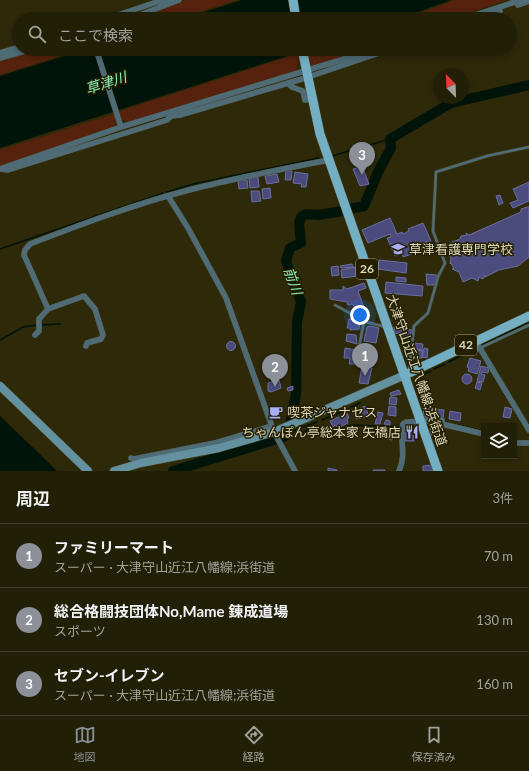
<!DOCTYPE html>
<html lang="ja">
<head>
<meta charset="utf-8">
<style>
	body { margin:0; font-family:Lato,"Noto Sans JP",sans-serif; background:#2a2711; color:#f1f3f6 }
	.controls { position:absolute; right:12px; bottom:12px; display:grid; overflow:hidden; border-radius:0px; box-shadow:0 2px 6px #0003 }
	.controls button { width:36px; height:36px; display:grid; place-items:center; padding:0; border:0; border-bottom:1px solid #3f3d28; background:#221f07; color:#f1f3f6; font:20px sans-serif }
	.compass { position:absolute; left:433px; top:68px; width:36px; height:36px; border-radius:50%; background:#221f07; box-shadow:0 2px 6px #0003; rotate:337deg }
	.you { position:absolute; left:360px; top:315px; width:14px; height:14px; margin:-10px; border:3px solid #fff; border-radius:50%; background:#1a73e8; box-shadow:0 0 0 6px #1a73e833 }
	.badge { display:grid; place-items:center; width:26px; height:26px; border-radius:50%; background:#8c9099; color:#fff; font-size:13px; font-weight:700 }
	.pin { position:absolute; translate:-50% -33px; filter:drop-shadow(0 1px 2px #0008) }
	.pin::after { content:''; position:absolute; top:21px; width:14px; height:12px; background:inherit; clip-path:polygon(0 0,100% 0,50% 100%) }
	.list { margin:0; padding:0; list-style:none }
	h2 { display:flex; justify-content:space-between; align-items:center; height:52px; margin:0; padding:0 16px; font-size:17px }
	h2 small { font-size:13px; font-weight:400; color:#a2a29b }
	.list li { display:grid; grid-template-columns:26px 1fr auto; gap:12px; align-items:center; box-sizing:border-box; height:64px; padding:0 16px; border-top:1px solid #3f3d28 }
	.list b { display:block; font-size:15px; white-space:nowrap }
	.list p { margin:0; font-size:13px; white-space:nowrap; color:#a2a29b }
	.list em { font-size:13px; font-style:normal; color:#a2a29b }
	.icon { flex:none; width:22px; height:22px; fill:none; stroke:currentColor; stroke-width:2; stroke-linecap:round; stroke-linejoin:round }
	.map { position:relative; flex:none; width:529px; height:471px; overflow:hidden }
	.search { position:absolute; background:#221f07; box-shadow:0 2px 6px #0003; left:12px; right:12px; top:12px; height:44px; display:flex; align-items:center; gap:10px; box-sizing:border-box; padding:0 14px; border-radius:22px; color:#a2a29b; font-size:15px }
	.sheet { height:244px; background:#221f07 }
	nav { display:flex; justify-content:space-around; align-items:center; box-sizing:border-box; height:56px; border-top:1px solid #3f3d28; background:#221f07; font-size:11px; color:#a2a29b }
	nav a { display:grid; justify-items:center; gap:2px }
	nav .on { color:#8c9099 }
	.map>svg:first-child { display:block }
	.green { fill:#56220d }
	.water { fill:#00140a }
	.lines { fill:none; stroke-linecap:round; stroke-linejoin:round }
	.stream { stroke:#00140a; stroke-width:1.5 }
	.river { stroke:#00140a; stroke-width:10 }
	.building { fill:#4b4c7d; stroke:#6b6ea2 }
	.lane-casing { stroke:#494525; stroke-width:3.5 }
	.street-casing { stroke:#494525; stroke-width:6 }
	.secondary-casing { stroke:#494525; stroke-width:9 }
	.primary-casing { stroke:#494525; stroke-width:10 }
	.lane { stroke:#4f6b75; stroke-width:2.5 }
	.street { stroke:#4f6b75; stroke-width:5.5 }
	.secondary { stroke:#6491a0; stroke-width:8 }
	.primary { stroke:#73aec2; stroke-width:9 }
	.labels { text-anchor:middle; stroke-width:3; stroke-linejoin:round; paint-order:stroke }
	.shield { fill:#241f01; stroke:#a6a183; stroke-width:1 }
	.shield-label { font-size:12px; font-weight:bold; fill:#ddd9bb }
	.poi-label { font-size:13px; fill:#ddd9bb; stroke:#241f01; text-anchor:start }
	.street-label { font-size:13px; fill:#ddd9bb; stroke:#241f01 }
	.water-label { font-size:14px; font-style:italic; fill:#89f2be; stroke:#241f01 }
</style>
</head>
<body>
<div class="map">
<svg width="529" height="471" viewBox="0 0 529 471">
	<rect width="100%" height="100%" fill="#2d2909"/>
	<path class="green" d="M186 0H237L177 19H134Z
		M455 0H507L451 19H404Z
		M41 49H83L0 75V61Z
		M316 49H367L312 67 309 65 307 52Z
		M297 54 298 63 296 66 298 71 128 123 127 121 122 120 119 112 132 107Z
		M114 114 116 122 114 127 0 166V150Z"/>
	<path class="water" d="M242 0H451L399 19H182Z
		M87 49H309L0 148V76Z
		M0 416 50 464 57 471H0Z"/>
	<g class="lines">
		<path class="stream" d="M332 156 390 139
			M167 192 193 184 319 158
			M0 249 163 193
			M40 325 60 324
			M498 337 529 323
			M0 340 23 327 37 325
			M481 346 495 339
			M469 352 474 349
			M449 362 464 354
			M434 369 445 364
			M417 377 431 371
			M351 407 360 403
			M322 420 346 410
			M457 425 484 431
			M288 433 317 422
			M287 435H294L315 428 327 431 338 430 352 425 399 427"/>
		<path class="river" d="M350 209 364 206 378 172 391 148 390 139 451 103 529 85
			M291 420 296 394 297 322 301 302 286 261 290 248 301 243 299 223 301 217 306 214 318 215 343 211
			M281 438 287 435 288 433
			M173 471 274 440"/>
	</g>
	<path class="building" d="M362 166 369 184 360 186 353 169Z
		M286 171H292L291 180H285Z
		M295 172 308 174 306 187H301L302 184 293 183Z
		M277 174 279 182 267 184 265 176Z
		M258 177 259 187 250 188 249 179Z
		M247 180 248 188 239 189 238 181Z
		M529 182V201L513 208 510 203 518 200 513 189Z
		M270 188 271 198 263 199 262 189Z
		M251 191H259L261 201 252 202Z
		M500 195 503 203 499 205 496 196Z
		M527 207H529V257L518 266 499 270 485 277V275L483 279 479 277 478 281 472 278 463 282 459 272 452 269H454L451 263 450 264 451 259 445 245 460 239 461 236 467 235 466 233 469 235 521 212V209Z
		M390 218 397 234 402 232 403 234 409 231 408 229 423 223 431 241 423 244 425 247 418 252 403 257 402 253 395 256 387 238 391 237 390 234 368 243 362 230Z
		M379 260 407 263 406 273 378 269Z
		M352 264 353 267 341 268 340 266Z
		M338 266 339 275 332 276 331 267Z
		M356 267 358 276 342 278 341 270Z
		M426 274 437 275 434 285H427Z
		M396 277 406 278V282L396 281Z
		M386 282 423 286 422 296 385 293Z
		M364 283 366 288 358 291 365 310 361 312 357 310 352 304 348 305 347 302 330 299V290H343V286L347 289Z
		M349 319 360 322 359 329 350 330V328H347Z
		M370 326 379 328 376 343 364 341 367 327Z
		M394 327 412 330 410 336 407 338 399 337V334L394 333Z
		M347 334 356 335 357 344 346 341Z
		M226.5 346a4.5 4.5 0 1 1 9 0a4.5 4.5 0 1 1-9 0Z
		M413 343 423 344 422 350 412 348Z
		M345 348 356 350 353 358 358 359 357 364H349L350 358H344Z
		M424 348 428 349 427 358 422 357Z
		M413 349 423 351 422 358H416V357L412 356Z
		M362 351 375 353 373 362 367 361 366 365 360 364Z
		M470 358 481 361 477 374 468 371 469 368 467 367Z
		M362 366 372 368 368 384 359 383Z
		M481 366 489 368 488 373 482 372 481 374 485 375 483 382 477 381Z
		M462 379a5 5 0 1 1 10 0a5 5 0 1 1-10 0Z
		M279 380 281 388 271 392 268 391V383Z
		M477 382 482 383 480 390 475 388Z
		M293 386V390L288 391 287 388Z
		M399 390 401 394 391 396 390 393Z
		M390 397 397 398 396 405 389 404Z
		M365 406 368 414 366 415 367 417 356 419 353 412Z
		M389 406 396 407V416L388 415Z
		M505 407 512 409 510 418 503 417Z
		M424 408 444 410 443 418 423 417Z
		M450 411 461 413 460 421 449 419Z
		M378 412 383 413 380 424H375Z
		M347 413 349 418 347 419 348 423 338 428 336 425 333 427 330 421Z
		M386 420 390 421V425L384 424Z
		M431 424 438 425V436L430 435Z
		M405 427H413L414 441H405Z
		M387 432 394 435 392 440 385 438Z
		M431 465 433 471H423V466Z
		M328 468 337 470V471H328Z
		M373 470H385V471H373Z"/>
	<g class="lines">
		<g class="lane-casing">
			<path id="lane" d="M335 305 366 322 386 327
				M359 348 364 321
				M480 348 529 325
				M409 371 414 326 428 313 438 277 445 263 433 231 436 172 487 156 529 147"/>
		</g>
		<g class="street-casing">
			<path id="street" d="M161 4 171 0
				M518 5 529 1
				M106 19 163 0
				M129 19 179 0
				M463 19 521 0
				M475 19 500 11
				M96 49 121 127
				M0 53 19 47
				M0 58 32 49
				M311 76 391 49
				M288 83 292 87 303 91 305 100 312 98
				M171 115V116L180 115 302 79
				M0 169 121 127 377 49
				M1 169 8 170 167 120 171 116
				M168 196 188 228 226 298 274 432 295 471
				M48 309 24 255 25 250 30 244C82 224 135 204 189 190 235 178 282 169 329 160
				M35 335 39 331V319L48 309 84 296 95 309 103 335 101 339 87 343 86 346
				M475 340 529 430
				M514 443H529
				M131 458 134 459 215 443 272 426
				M399 471C407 453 399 441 403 424L406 422 442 420V424L484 434"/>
		</g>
		<g class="secondary-casing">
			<path id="secondary" d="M0 386 88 471
				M114 471 141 463 219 448 274 432 405 375"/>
		</g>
		<g class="primary-casing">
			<path id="primary" d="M293 0 296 19
				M302 49 320 134 438 471
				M405 375 529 316"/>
		</g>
		<use href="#lane" class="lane"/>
		<use href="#street" class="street"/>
		<use href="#secondary" class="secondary"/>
		<use href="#primary" class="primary"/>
	</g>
	<defs>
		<g id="school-bare" transform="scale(1.08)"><path d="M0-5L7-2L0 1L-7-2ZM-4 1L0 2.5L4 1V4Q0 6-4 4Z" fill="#abaffb" stroke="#241f01" stroke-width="2.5" paint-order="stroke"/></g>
		<g id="cafe-bare" transform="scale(1.08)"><path d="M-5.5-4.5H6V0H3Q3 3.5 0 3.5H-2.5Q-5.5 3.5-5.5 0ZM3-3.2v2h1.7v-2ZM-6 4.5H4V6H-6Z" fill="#abaffb" stroke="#241f01" stroke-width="2.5" paint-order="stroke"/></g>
		<g id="restaurant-bare" transform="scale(1.08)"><path d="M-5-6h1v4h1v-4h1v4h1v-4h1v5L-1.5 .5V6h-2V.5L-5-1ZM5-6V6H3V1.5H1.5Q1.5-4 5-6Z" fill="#abaffb" stroke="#241f01" stroke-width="2.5" paint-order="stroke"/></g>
	</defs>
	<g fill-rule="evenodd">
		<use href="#school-bare" x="398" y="249"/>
		<use href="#cafe-bare" x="276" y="412"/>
		<use href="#restaurant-bare" x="412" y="432"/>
	</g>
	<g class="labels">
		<g class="shield">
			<rect x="356" y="259" width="22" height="20" rx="3"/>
			<rect x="455" y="335" width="22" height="20" rx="3"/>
		</g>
		<g class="shield-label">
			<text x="367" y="273">26</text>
			<text x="466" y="349">42</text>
		</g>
		<g class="poi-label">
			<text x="409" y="254">草津看護専門学校</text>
			<text x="287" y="417">喫茶ジャナセス</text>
			<text x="401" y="437" text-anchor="end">ちゃんぽん亭総本家 矢橋店</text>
		</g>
		<g class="street-label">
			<text transform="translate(417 370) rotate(71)" y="5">大津守山近江八幡線;浜街道</text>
		</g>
		<g class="water-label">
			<text transform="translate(106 83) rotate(-18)" y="5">草津川</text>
			<text transform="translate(293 281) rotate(70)" y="5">前川</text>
		</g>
	</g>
</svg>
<div class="controls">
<button><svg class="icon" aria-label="layers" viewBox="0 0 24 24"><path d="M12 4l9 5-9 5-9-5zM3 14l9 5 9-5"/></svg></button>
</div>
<svg class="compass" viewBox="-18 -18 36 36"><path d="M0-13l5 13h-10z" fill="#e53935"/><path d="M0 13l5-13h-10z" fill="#a2a29b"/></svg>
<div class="you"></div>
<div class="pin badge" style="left:365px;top:376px">1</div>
<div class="pin badge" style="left:275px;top:387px">2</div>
<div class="pin badge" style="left:362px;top:175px">3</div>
<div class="search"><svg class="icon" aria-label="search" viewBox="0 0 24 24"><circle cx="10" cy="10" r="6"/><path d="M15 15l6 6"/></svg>ここで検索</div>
</div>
<section class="sheet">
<h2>周辺<small>3件</small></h2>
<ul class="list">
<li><span class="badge">1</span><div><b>ファミリーマート</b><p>スーパー · 大津守山近江八幡線;浜街道</p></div><em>70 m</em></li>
<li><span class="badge">2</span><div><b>総合格闘技団体No,Mame 錬成道場</b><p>スポーツ</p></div><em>130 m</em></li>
<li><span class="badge">3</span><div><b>セブン-イレブン</b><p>スーパー · 大津守山近江八幡線;浜街道</p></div><em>160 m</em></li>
</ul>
</section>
<nav>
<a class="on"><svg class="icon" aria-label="map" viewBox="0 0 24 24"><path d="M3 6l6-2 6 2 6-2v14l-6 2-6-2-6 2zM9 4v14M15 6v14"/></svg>地図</a>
<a><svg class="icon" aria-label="directions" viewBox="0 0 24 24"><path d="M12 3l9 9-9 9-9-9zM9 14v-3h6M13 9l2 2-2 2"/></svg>経路</a>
<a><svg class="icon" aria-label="saved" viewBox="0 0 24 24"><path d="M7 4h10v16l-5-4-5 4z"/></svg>保存済み</a>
</nav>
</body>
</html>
